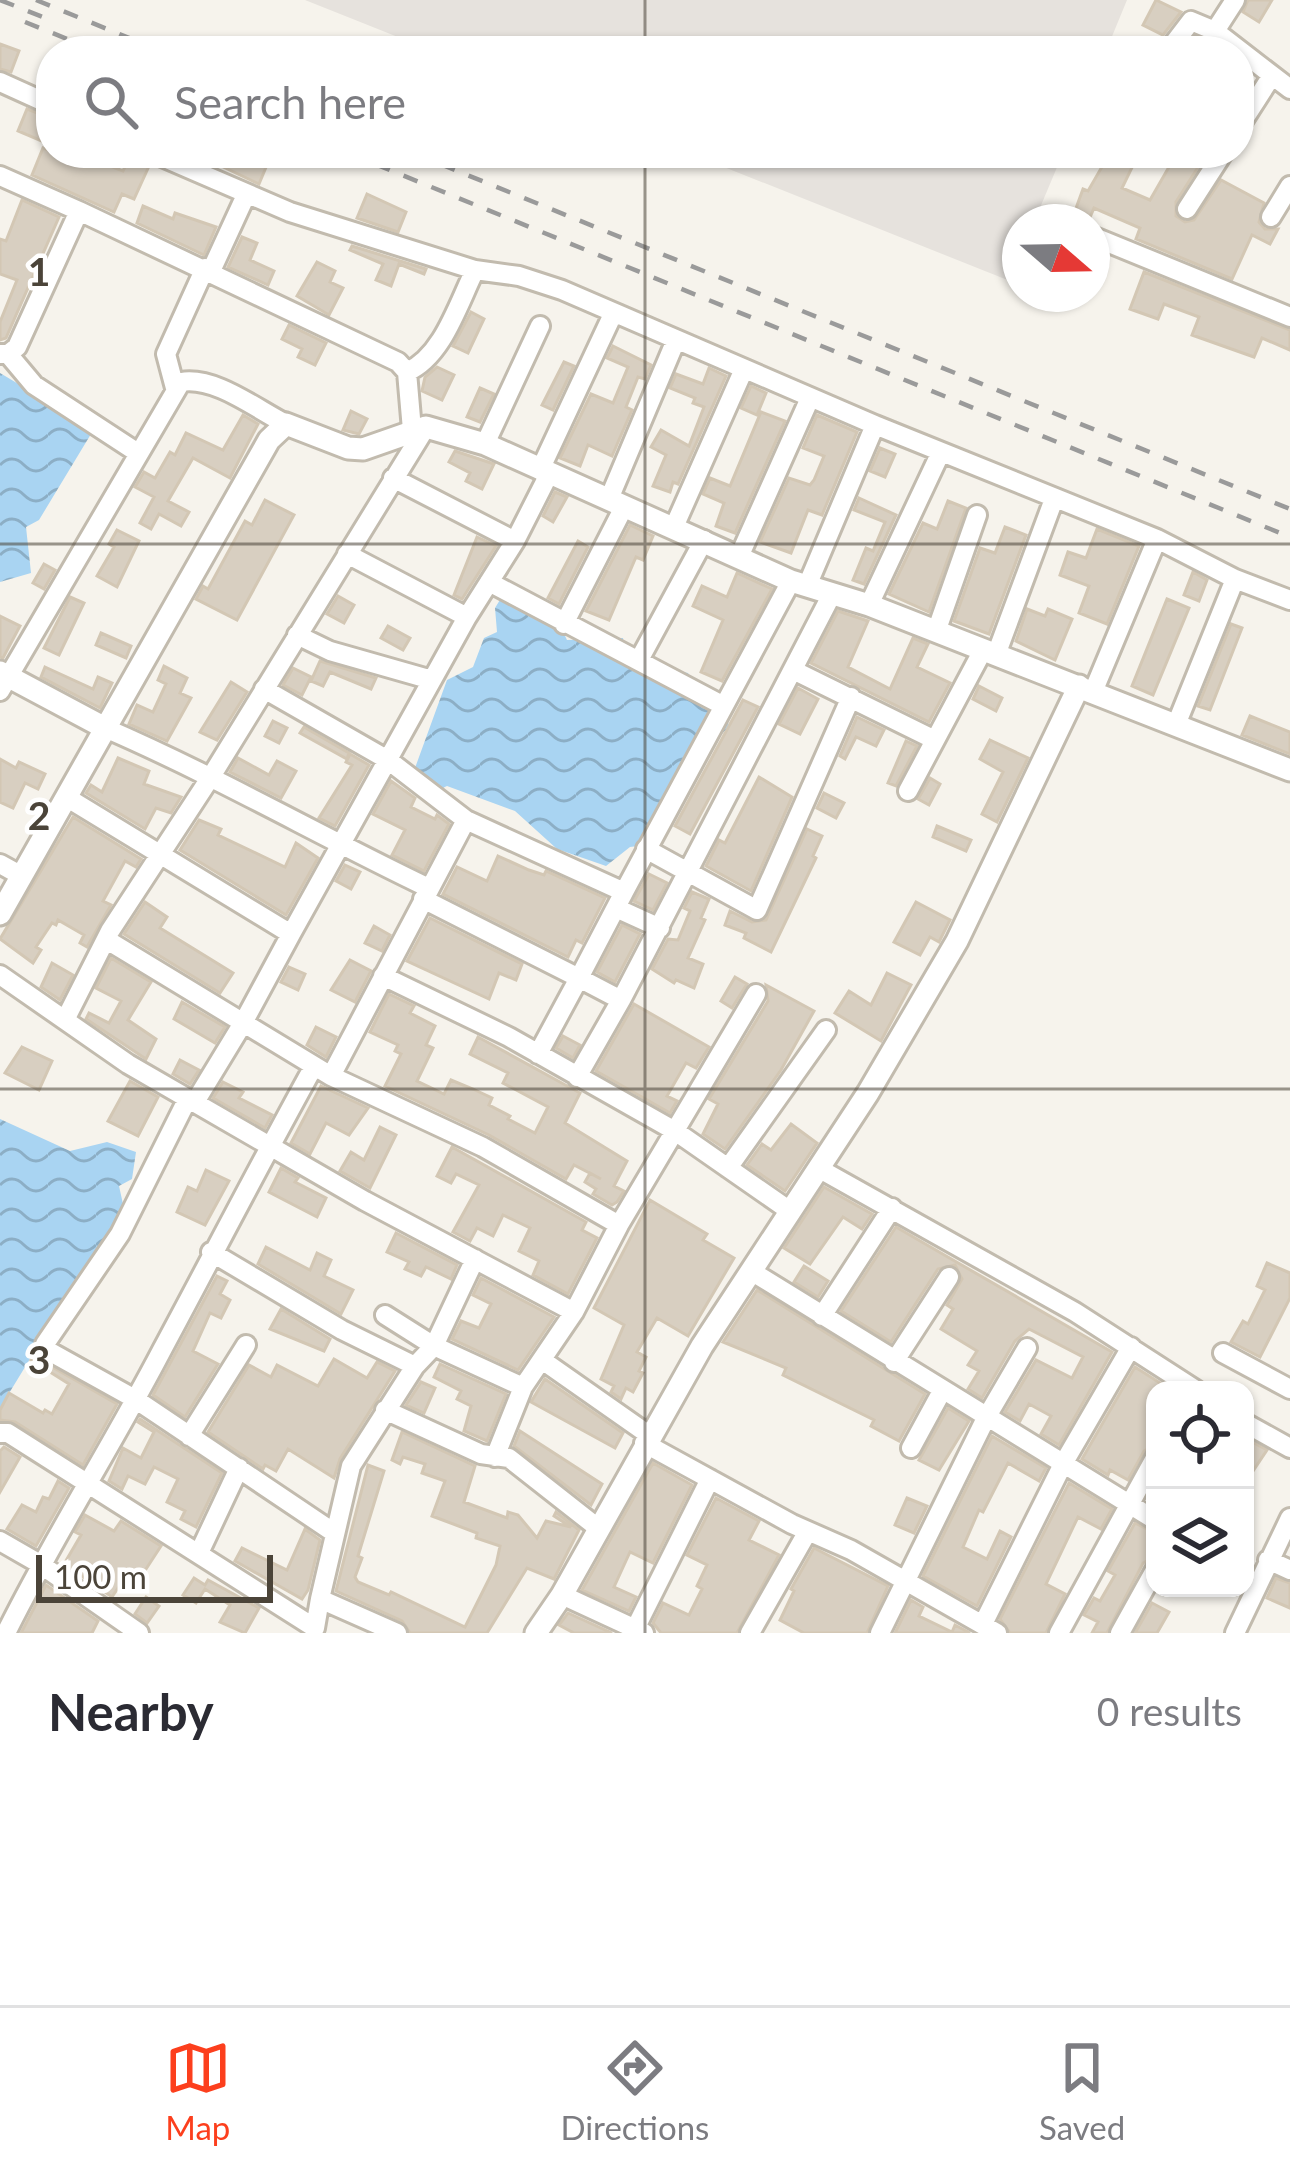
<!DOCTYPE html>
<html lang="en">
<head>
<meta charset="utf-8">
<style>
	body { margin:0; font-family:Lato,sans-serif; background:#f7f7f7; color:#2b2b33 }
	.controls { position:absolute; right:36px; bottom:36px; display:grid; overflow:hidden; border-radius:24px; box-shadow:0 3px 9px #0004 }
	.controls button { width:108px; height:108px; display:grid; place-items:center; padding:0; border:0; border-bottom:3px solid #e1e1e2; background:#fff; color:#2b2b33; font:60px sans-serif }
	.compass { position:absolute; left:1002px; top:204px; width:108px; height:108px; border-radius:50%; background:#fff; box-shadow:0 3px 9px #0004; rotate:110deg }
	.scale { position:absolute; left:36px; bottom:30px; width:237px; box-sizing:border-box; padding-left:12px; border:6px solid #4b4439; border-top:0; font-size:33px; line-height:42px; white-space:nowrap; color:#4b4439; -webkit-text-stroke:9px #fff; paint-order:stroke }
	.list { margin:0; padding:0; list-style:none }
	h2 { display:flex; justify-content:space-between; align-items:center; height:156px; margin:0; padding:0 48px; font-size:51px }
	h2 small { font-size:39px; font-weight:400; color:#7c7c81 }
	.icon { flex:none; width:66px; height:66px; fill:none; stroke:currentColor; stroke-width:2; stroke-linecap:round; stroke-linejoin:round }
	.map { position:relative; flex:none; width:1290px; height:1633px; overflow:hidden }
	.search { position:absolute; background:#fff; box-shadow:0 3px 9px #0004; left:36px; right:36px; top:36px; height:132px; display:flex; align-items:center; gap:30px; box-sizing:border-box; padding:0 42px; border-radius:48px; color:#7c7c81; font-size:45px }
	.sheet { height:372px; background:#fff }
	nav { display:flex; justify-content:space-around; align-items:center; box-sizing:border-box; height:168px; border-top:3px solid #e1e1e2; background:#fff; font-size:33px; color:#7c7c81 }
	nav a { display:grid; justify-items:center; gap:6px }
	nav .on { color:#fc3f1d }
	.map>svg:first-child { display:block }
	.industrial { fill:#e6e2dd }
	.water { fill:url(#water-waves) }
	.building { fill:#d8cfc1; stroke:#d3c7b4; stroke-width:3 }
	.lines { fill:none; stroke-linecap:round; stroke-linejoin:round }
	.minor-casing { stroke:#c2bbae; stroke-width:24 }
	.tertiary-casing { stroke:#c2bbae; stroke-width:27 }
	.minor { stroke:#fff; stroke-width:18 }
	.tertiary { stroke:#fff; stroke-width:21 }
	.rail { stroke:#9a9a9a; stroke-width:4.5; stroke-dasharray:15 15; stroke-linecap:butt }
	.grid { fill:none; stroke:#4b4439; stroke-width:3; stroke-opacity:0.55 }
	.grid-label { font-size:39px; text-anchor:middle; font-weight:bold; fill:#4b4439; stroke:#fff; stroke-width:9; stroke-linejoin:round; paint-order:stroke }
</style>
</head>
<body>
<div class="map">
<svg width="1290" height="1633" viewBox="0 0 1290 1633">
	<defs>
		<pattern id="water-waves" width="16" height="10" patternUnits="userSpaceOnUse" patternTransform="scale(3)"><rect width="16" height="10" fill="#a9d4f2"/><path d="M0 5q4-4 8 0t8 0" fill="none" stroke="#8caec5"/></pattern>
	</defs>
	<rect width="100%" height="100%" fill="#f6f3ec"/>
	<path class="industrial" d="M305 0H1127L1106 51H433Z
		M689 153H1063L1034 222H1020V256L1010 281Z"/>
	<path class="water" d="M0 373 94 429 39 520 26 527 31 573 0 582Z
		M509 585 531 616 554 613 567 640 623 638 626 661 688 673 694 686 723 697 729 727 695 759 653 844 630 847 606 866 557 849 515 811 447 786 434 792 411 779 447 680 473 667 484 638 497 632 495 608Z
		M0 1119 70 1151 107 1142 136 1152 132 1179 119 1186 127 1222 114 1245 93 1254 79 1294 66 1300 0 1408Z"/>
	<path class="building" d="M1156 0 1181 12 1163 35 1143 25Z
		M1248 0H1272L1259 22 1243 12Z
		M0 44 19 51 11 72 0 69Z
		M27 109 51 118V145L18 131Z
		M43 148 87 164 90 158 123 171 129 158 149 166 134 199 122 194 114 212 32 175Z
		M194 153H254L269 160 259 184Z
		M1110 153H1139L1122 188 1150 200 1177 153H1207L1176 202V216L1185 222 1194 220 1221 180 1264 203 1259 222 1265 229H1278L1270 244 1252 235 1232 279 1136 239 1140 228 1094 208 1088 222H1071L1083 189 1088 191Z
		M367 194 406 212 398 232 357 218Z
		M22 200 59 217 6 338 0 340V322L17 280 0 274V239L6 241Z
		M143 206 173 219 175 213 216 227 204 255 137 223Z
		M242 237 257 243 250 260 274 271 268 285 228 267Z
		M352 246 426 269 424 274 399 264 391 286 376 280 383 264 350 250Z
		M1092 251 1106 256 1092 289Z
		M317 262 335 271 330 282 343 288 329 315 297 296Z
		M1144 272 1290 330V350L1262 338 1254 357 1192 335 1199 317 1164 304 1158 319 1130 309Z
		M471 312 484 319 468 353 453 346Z
		M289 325 326 343 315 365 298 357 302 349 282 339Z
		M613 346 651 365 645 379 638 377 626 407 632 410 612 456 588 445 580 466 560 458 591 394 613 403 628 367 607 358Z
		M564 362 574 366 553 410 542 405Z
		M437 367 454 375 442 400 422 391 425 377Z
		M709 368 726 376 678 484 673 482 670 492 653 486 666 455 651 447 661 430 689 446 704 407 693 403 695 398 670 388 676 374 703 384Z
		M751 386 766 393 757 415 741 408Z
		M480 388 494 394 480 422 467 417Z
		M351 411 367 419 359 434 343 430Z
		M761 412 785 421 735 533 716 526 724 503 703 494 710 478 730 486Z
		M243 415 258 424 230 478 193 458 168 501 189 512 181 526 159 514 151 529 140 523 154 497 135 487 144 472 155 478 170 452 175 455 186 433 223 450Z
		M817 415 857 432 822 515 808 510 791 553 760 542 789 478 810 485 814 480 824 456 803 448Z
		M880 448 895 454 885 477 870 471Z
		M455 451 494 464 482 489 466 481 470 473 449 462Z
		M555 492 567 497 553 522 543 516Z
		M859 498 896 515 864 584 853 580 866 548 873 551 885 522 854 510Z
		M265 500 294 515 237 620 196 599 203 586 208 589 245 521 252 525Z
		M948 501 966 508 929 612 889 594 923 523 937 529Z
		M630 525 653 536 643 560 636 557 609 620 586 611Z
		M1005 527 1026 535 989 634 954 621 980 548 995 553Z
		M1097 529 1139 546 1107 624 1079 613 1089 586 1060 575 1068 552 1086 558Z
		M117 530 139 541 117 587 97 576 114 547 109 544Z
		M477 537 496 546 462 599 454 595Z
		M578 541 588 547 559 604 548 598Z
		M44 564 55 570 44 589 33 583Z
		M1193 572 1207 580 1199 601 1184 595Z
		M737 573 772 589 722 681 701 672 723 620 693 606 702 586 727 597Z
		M338 596 354 605 344 623 327 614Z
		M70 597 84 603 59 655 44 648Z
		M1167 599 1189 608 1153 695 1132 686Z
		M1027 609 1045 616 1048 609 1072 619 1055 660 1016 641Z
		M838 611 868 621 848 667 890 689 913 638 928 644 917 667 950 683 929 722 811 663Z
		M0 616 20 626 3 658 0 657Z
		M1231 624 1242 628 1210 710 1198 706Z
		M388 626 410 638 403 650 381 638Z
		M101 633 131 646 126 658 96 645Z
		M320 661 376 678 371 689 330 672 323 686 311 681Z
		M164 666 187 678 180 693 191 698 167 741 129 724 137 705 153 712 166 684 158 680Z
		M45 667 93 689 98 677 112 683 100 708 41 677Z
		M293 668 311 677 302 695 283 685Z
		M231 682 247 692 217 740 200 732Z
		M979 686 1002 698 996 711 973 699Z
		M798 688 818 699 800 734 779 724Z
		M743 700 758 707 690 834 675 826Z
		M1250 716 1290 732V754L1242 735Z
		M857 717 884 730 876 746 856 737 845 759 840 756Z
		M273 721 287 728 279 743 265 736Z
		M304 727 349 753 347 759 300 733Z
		M990 740 1028 758 997 822 982 814 1003 772 980 759Z
		M906 741 917 746 896 786 888 783Z
		M350 754 369 765 335 826 319 818 352 765 346 762Z
		M118 758 149 771 144 784 181 797 171 813 156 808 145 829 86 793 91 785 102 792Z
		M238 758 269 775 277 761 296 771 281 798 230 772Z
		M0 759 16 768 19 762 45 774 38 789 25 783 13 808 0 802Z
		M759 777 792 797 751 891 706 866 719 840 725 843Z
		M930 778 940 784 929 805 918 799Z
		M391 781 415 798 411 807 435 819 437 815 449 824 424 871 392 855 405 830 373 814Z
		M824 793 844 803 836 818 817 808Z
		M73 817 141 859 136 867 125 861 103 901 111 905 87 947 80 943 84 935 58 920 56 925 52 923 36 947 41 950 33 963 0 939Z
		M199 820 221 829 218 835 285 867 296 843 318 858 286 915 180 850Z
		M937 826 971 840 966 851 933 837Z
		M807 829 822 836 813 856 816 858 771 952 744 938 746 933 725 925 730 911 752 922 766 920Z
		M498 856 529 870 544 875 546 871 605 898 582 943 576 940 568 957 443 894 457 867 487 881Z
		M345 865 360 872 351 889 336 881Z
		M649 874 667 883 653 910 634 901Z
		M692 892 709 899 701 918 705 920 688 958 703 964 694 988 676 980 674 983 652 969 668 939 678 940 690 911 684 908Z
		M145 902 167 917 160 928 233 973 220 993 124 934Z
		M916 902 950 920 939 942 930 937 920 955 894 942Z
		M430 918 522 964 516 980 499 973 489 999 407 961Z
		M622 925 640 934 615 982 597 972Z
		M374 926 390 935 382 951 365 943Z
		M111 958 151 982 128 1020 156 1039 146 1059 86 1019 89 1013 109 1023 121 1001 96 988Z
		M350 960 371 971 355 1002 331 990Z
		M52 963 73 975 60 1000 41 987Z
		M289 967 305 974 298 990 281 982Z
		M887 973 911 985 881 1041 835 1013 849 991 871 1005Z
		M735 977 747 984 732 1008 721 1001Z
		M766 985 814 1011 781 1070 725 1149 703 1134 718 1104 709 1099 768 1001Z
		M389 994 414 1006 410 1013 435 1026 426 1045 433 1048 417 1081 444 1094 451 1080 473 1089 492 1098 489 1105 510 1116 508 1119 535 1133 548 1107 503 1083 508 1073 470 1054 478 1037 580 1093 565 1123 627 1161 614 1186 624 1191 617 1202 612 1205 593 1194 596 1189 585 1182 590 1173 601 1179 574 1165 566 1179 489 1135 385 1086 401 1054 395 1051 398 1045 370 1032Z
		M182 1002 225 1027 215 1043 174 1019Z
		M634 1004 709 1047 696 1068 686 1063 667 1096 677 1101 670 1113 596 1071Z
		M316 1027 336 1037 326 1057 307 1045Z
		M563 1036 580 1045 573 1058 556 1048Z
		M22 1047 52 1061 39 1090 5 1073Z
		M180 1060 199 1070 190 1084 173 1074Z
		M130 1081 158 1097 138 1136 108 1121Z
		M223 1082 243 1092 239 1098 272 1115 265 1128 213 1098Z
		M321 1086 368 1108 349 1135 326 1123 310 1154 291 1143Z
		M791 1124 817 1143 785 1191 747 1165 762 1144 771 1150Z
		M380 1127 396 1135 370 1188 340 1171 351 1152 364 1160Z
		M452 1147 586 1222 582 1230 597 1238 568 1294 533 1275 539 1261 519 1251 530 1228 503 1215 493 1236 477 1228 470 1241 453 1232 479 1185 456 1174 451 1183 437 1176Z
		M281 1168 298 1178 295 1182 326 1198 317 1217 269 1192Z
		M206 1170 229 1181 205 1225 177 1212 188 1187 197 1191Z
		M824 1187 872 1214 862 1229 843 1217 810 1264 784 1248Z
		M650 1200 707 1234 703 1240 734 1258 688 1336 657 1318 637 1352 646 1357 639 1371 643 1373 633 1392 626 1388 621 1399 611 1392 614 1386 601 1379 624 1325 594 1308Z
		M896 1227 1112 1352 1059 1445 1041 1434 1051 1416 1029 1404 1020 1421 1005 1412 1036 1360 1072 1378 1083 1357 1029 1329 1015 1341 982 1398 968 1389 979 1371 968 1365 977 1351 941 1329 953 1309 947 1305 962 1279 955 1265 938 1269 891 1342 841 1311Z
		M396 1233 457 1265 451 1279 426 1267 421 1276 405 1269 409 1262 387 1252Z
		M266 1247 310 1270 317 1253 331 1260 324 1276 353 1290 341 1314 258 1264Z
		M1267 1263 1290 1273V1298L1260 1357 1231 1342 1243 1321 1248 1324 1265 1290 1257 1286Z
		M804 1266 828 1281 818 1297 794 1282Z
		M217 1276 227 1281 220 1294 230 1300 221 1318 210 1313 193 1351 218 1364 185 1417 153 1395Z
		M481 1278 554 1317 518 1370 452 1339 461 1321 479 1328 491 1304 473 1295Z
		M757 1290 925 1394 899 1441 871 1426 874 1420 783 1375 786 1368 723 1342Z
		M281 1309 330 1339 324 1351 270 1329Z
		M33 1356 117 1404 83 1465 15 1422 0 1420V1410L9 1393 43 1413 45 1410 52 1414 69 1384 31 1360Z
		M334 1359 367 1378 377 1362 395 1371 340 1459 334 1478 288 1449 276 1471 265 1465 263 1469 208 1432 249 1365 271 1377 277 1365 318 1386Z
		M440 1364 506 1394 487 1441 464 1431 471 1406 457 1399 461 1391 434 1377Z
		M1135 1367 1171 1390H1155V1445L1144 1451 1128 1480 1110 1470 1108 1475 1082 1459Z
		M545 1379 623 1433 615 1448 531 1402Z
		M421 1382 435 1388 424 1413 406 1405Z
		M948 1408 969 1421 939 1470 919 1460Z
		M140 1419 222 1473 196 1527 181 1519 185 1511 167 1502 178 1479 154 1467 145 1484 128 1476 122 1489 109 1481 123 1448 141 1458 154 1432 138 1422Z
		M520 1431 602 1484 591 1505 514 1446Z
		M402 1432 475 1466 464 1502 507 1518 508 1512 518 1515 537 1538 546 1521 571 1527 554 1516 556 1512 579 1530 554 1579 527 1568 487 1633H410L402 1621 336 1591 368 1465 384 1471 358 1556 362 1558 355 1577 358 1582 389 1595 391 1592 465 1627 496 1565 500 1546 476 1538 477 1533 432 1516 445 1481 422 1473 425 1464 403 1457 400 1464 392 1460Z
		M992 1436 1046 1468 1039 1481 1008 1463 983 1512 979 1510 963 1547 987 1559 1000 1531 1011 1537 977 1606 923 1576Z
		M1245 1438 1267 1450 1245 1483Z
		M4 1447 20 1457 0 1492V1451Z
		M653 1463 692 1485 653 1563 630 1552 614 1587 636 1597 629 1611 582 1590Z
		M58 1481 69 1488 36 1546 7 1529 22 1505 36 1512 43 1497 49 1499Z
		M1069 1483 1112 1509 1101 1529 1078 1517 1046 1584 1065 1594 1046 1633H1010L1000 1619Z
		M716 1498 759 1521 749 1540 779 1555 737 1633H661L653 1623 663 1603 689 1615 702 1589 697 1586 707 1565 687 1555Z
		M907 1498 927 1506 914 1533 895 1525Z
		M85 1515 114 1531 121 1521 161 1546 133 1589 122 1582 112 1597 64 1564 81 1535 75 1532Z
		M1135 1523 1155 1533V1557L1143 1563 1107 1633H1092L1098 1622 1084 1615 1094 1598 1100 1601 1115 1575 1108 1571Z
		M305 1529 320 1540 308 1590 302 1599 235 1561 242 1548 287 1570Z
		M814 1548 888 1586 867 1633H804L780 1620 794 1591 791 1589Z
		M194 1578 205 1585 208 1580 259 1608 245 1633 220 1622 230 1605 205 1589 196 1603 183 1595Z
		M1276 1578 1290 1583V1608L1267 1598Z
		M46 1585 98 1621 92 1633H21Z
		M146 1597 159 1606 147 1623 135 1614Z
		M911 1600 923 1607 919 1616 952 1632 955 1625 970 1633H895Z
		M1152 1603 1169 1612 1157 1633H1135Z
		M568 1613 612 1633H574L559 1625Z"/>
	<g class="lines">
		<g class="minor-casing">
			<path id="minor" d="M1235 0 1215 31 1290 89
				M1168 51 1191 21 1215 31
				M0 82 51 105
				M1239 127 1271 77
				M153 153 290 212 475 270 519 276 562 290 875 425
				M0 176 79 211
				M1187 209 1223 153
				M1271 217 1290 186
				M1057 221 1058 222
				M1092 236 1290 317
				M211 271 246 195
				M0 354H8L17 347 79 211 398 362 407 372 412 430
				M8 354 34 385 138 453
				M407 372C443 356 458 304 475 270
				M175 388 166 354 205 268
				M485 444 540 326
				M540 470 613 314
				M393 478 515 541
				M609 499 676 340
				M674 527 744 369
				M347 554 467 617
				M739 557 810 398
				M489 582 722 705
				M807 586 875 425 1157 539 1235 579 1290 600
				M869 605 940 454
				M564 624 624 507
				M936 632 977 515
				M297 635 330 651 432 680
				M996 655 1054 499
				M639 660 704 540
				M795 671 935 740
				M264 689 388 760 466 820 624 892 791 581
				M0 691 181 382C215 376 256 409 286 424
				M1093 692 1157 539
				M1176 725 1235 579
				M105 728C216 776 320 836 429 888
				M908 791 983 650
				M66 797 291 934 467 617 515 541 549 474
				M646 849 757 910 851 697
				M0 864 20 875
				M423 899 579 978 624 892
				M616 908 660 928
				M107 940 331 1076 483 1147 619 1225
				M0 975 128 1064 365 1201 574 1312
				M383 976 509 1037 675 1131 790 1211
				M65 1020 110 931 212 775 426 427
				M538 1054 579 978 621 1000 832 594
				M331 1076 466 820
				M577 1077 621 1000
				M188 1098 120 1234 45 1344V1349L135 1399 333 1532
				M195 1102 243 1023 291 934
				M728 1168 826 1030
				M818 1168 1075 1312 1196 1390
				M211 1252 342 1330 415 1366 434 1346 475 1259
				M751 1271 1155 1520
				M385 1315 434 1346 523 1387
				M822 1316 892 1208
				M1223 1353 1290 1389
				M542 1360 649 1435
				M894 1362 949 1277
				M385 1410 481 1454 509 1458 598 1528
				M1245 1423 1290 1448
				M0 1433H8L315 1628 320 1599 397 1633
				M189 1436 246 1345
				M644 1443 792 1524 851 1550 997 1633
				M911 1448 942 1391
				M495 1457 523 1387 574 1312 619 1225 756 994
				M0 1541 40 1564 139 1633
				M199 1553 239 1468
				M1268 1560 1290 1570
				M562 1595 644 1633
				M320 1599 351 1466 415 1366
				M983 1624 1063 1464 1131 1347
				M635 1629 710 1479
				M6 1633C54 1536 112 1446 162 1350 213 1255 262 1160 314 1066
				M750 1633 808 1531
				M880 1633 986 1418 1027 1348
				M1059 1633 1155 1458
				M1120 1633 1155 1570
				M1235 1633 1290 1518"/>
		</g>
		<g class="tertiary-casing">
			<path id="tertiary" d="M0 672 105 728
				M0 914 269 440 286 424 348 448 363 449 426 427 485 444 791 581 869 605 1290 770
				M536 1633 562 1595 702 1346 868 1093 957 941 1079 686"/>
		</g>
		<use href="#minor" class="minor"/>
		<use href="#tertiary" class="tertiary"/>
		<path class="rail" d="M0 0 48 19
			M36 0 161 51
			M25 22 97 51
			M348 153 1290 537
			M413 153 1290 509"/>
	</g>
	<path class="grid" d="M645 0V51M645 153V1633M0 544H1290M0 1089H1290"/>
	<g class="grid-label">
		<text x="39" y="286">1</text>
		<text x="39" y="830">2</text>
		<text x="39" y="1374">3</text>
	</g>
</svg>
<div class="controls">
<button><svg class="icon" aria-label="locate" viewBox="0 0 24 24"><circle cx="12" cy="12" r="6"/><path d="M12 2v4M12 18v4M2 12h4M18 12h4"/></svg></button>
<button><svg class="icon" aria-label="layers" viewBox="0 0 24 24"><path d="M12 4l9 5-9 5-9-5zM3 14l9 5 9-5"/></svg></button>
</div>
<svg class="compass" viewBox="-18 -18 36 36"><path d="M0-13l5 13h-10z" fill="#e53935"/><path d="M0 13l5-13h-10z" fill="#7c7c81"/></svg>
<div class="scale">100 m</div>
<div class="search"><svg class="icon" aria-label="search" viewBox="0 0 24 24"><circle cx="10" cy="10" r="6"/><path d="M15 15l6 6"/></svg>Search here</div>
</div>
<section class="sheet">
<h2>Nearby<small>0 results</small></h2>
<ul class="list">
</ul>
</section>
<nav>
<a class="on"><svg class="icon" aria-label="map" viewBox="0 0 24 24"><path d="M3 6l6-2 6 2 6-2v14l-6 2-6-2-6 2zM9 4v14M15 6v14"/></svg>Map</a>
<a><svg class="icon" aria-label="directions" viewBox="0 0 24 24"><path d="M12 3l9 9-9 9-9-9zM9 14v-3h6M13 9l2 2-2 2"/></svg>Directions</a>
<a><svg class="icon" aria-label="saved" viewBox="0 0 24 24"><path d="M7 4h10v16l-5-4-5 4z"/></svg>Saved</a>
</nav>
</body>
</html>
